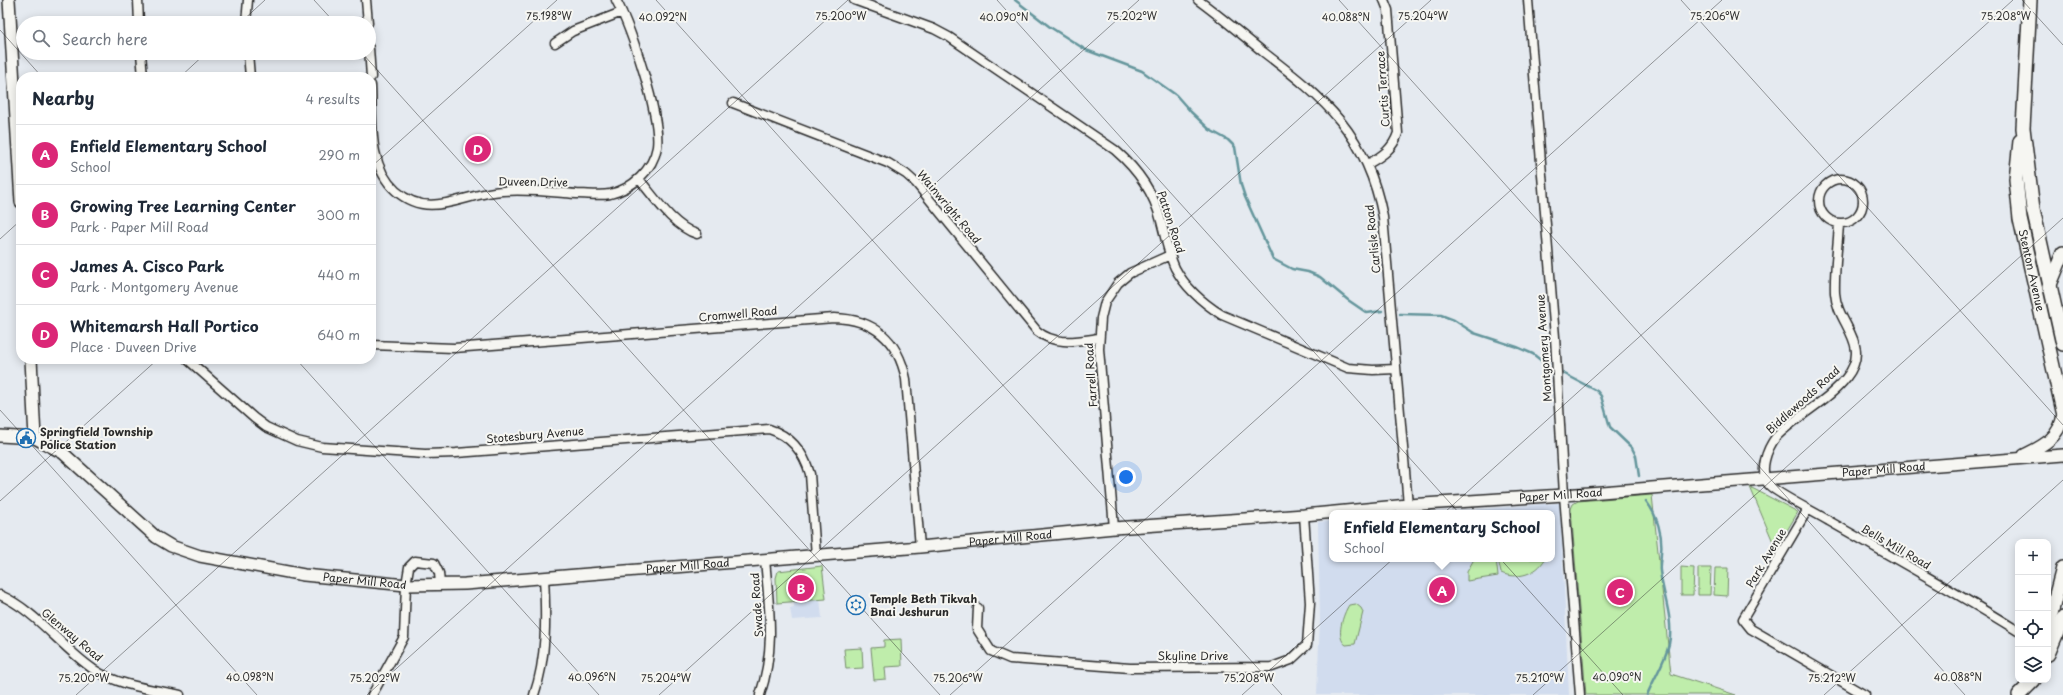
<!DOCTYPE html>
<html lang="en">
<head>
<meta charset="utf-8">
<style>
	body { margin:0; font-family:"Playpen Sans",sans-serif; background:#f6f6f7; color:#1f2937 }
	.controls { position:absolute; right:12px; bottom:12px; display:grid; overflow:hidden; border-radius:8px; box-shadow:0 2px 10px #0003 }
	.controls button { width:36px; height:36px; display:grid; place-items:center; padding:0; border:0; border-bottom:1px solid #e0e1e3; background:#fff; color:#1f2937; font:20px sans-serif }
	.you { position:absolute; left:1126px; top:477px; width:14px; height:14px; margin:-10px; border:3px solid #fff; border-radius:50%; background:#1a73e8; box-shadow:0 0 0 6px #1a73e833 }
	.badge { display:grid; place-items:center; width:26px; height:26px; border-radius:50%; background:#db2777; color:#fff; font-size:13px; font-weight:700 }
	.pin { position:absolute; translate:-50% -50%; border:2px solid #fff; box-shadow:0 1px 4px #0006 }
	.popup { position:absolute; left:1329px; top:510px; width:226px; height:52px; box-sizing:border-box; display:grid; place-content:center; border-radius:8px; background:#fff; filter:drop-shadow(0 1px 3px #0005); font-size:13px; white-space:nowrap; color:#747a83 }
	.popup b { font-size:15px; color:#1f2937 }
	.popup::after { content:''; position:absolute; left:50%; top:100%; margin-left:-8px; border:8px solid transparent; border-top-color:#fff }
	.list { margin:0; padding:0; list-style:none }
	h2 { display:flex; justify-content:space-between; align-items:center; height:52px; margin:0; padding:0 16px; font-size:17px }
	h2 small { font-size:13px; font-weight:400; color:#747a83 }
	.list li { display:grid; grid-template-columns:26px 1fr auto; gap:12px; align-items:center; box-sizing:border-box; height:60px; padding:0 16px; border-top:1px solid #e0e1e3 }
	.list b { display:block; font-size:15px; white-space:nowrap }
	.list p { margin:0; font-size:13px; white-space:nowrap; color:#747a83 }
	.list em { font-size:13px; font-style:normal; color:#747a83 }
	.icon { flex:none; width:22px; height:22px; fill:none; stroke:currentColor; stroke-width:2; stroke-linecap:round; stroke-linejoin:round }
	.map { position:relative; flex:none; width:2063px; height:695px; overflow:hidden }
	.search { position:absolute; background:#fff; box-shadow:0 2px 10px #0003; left:16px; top:16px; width:360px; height:44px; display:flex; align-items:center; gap:10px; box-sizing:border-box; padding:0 14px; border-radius:22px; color:#747a83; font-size:15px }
	.panel { position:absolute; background:#fff; box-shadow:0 2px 10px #0003; left:16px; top:72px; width:360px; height:292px; border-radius:16px }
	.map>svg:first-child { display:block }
	.built { fill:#d1dcee }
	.green { fill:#bfedab; stroke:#758c6b }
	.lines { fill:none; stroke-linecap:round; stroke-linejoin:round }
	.stream { stroke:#65969c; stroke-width:2.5 }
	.minor-casing { stroke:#2b2b2b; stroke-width:11 }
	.secondary-casing { stroke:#2b2b2b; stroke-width:14 }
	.primary-casing { stroke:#2b2b2b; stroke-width:16 }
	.minor { stroke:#f6f6f2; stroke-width:8 }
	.secondary { stroke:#f6f6f2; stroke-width:11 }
	.primary { stroke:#f6f6f2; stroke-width:13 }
	.ticks { fill:none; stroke:#2b2b2b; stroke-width:1; stroke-opacity:0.45 }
	.labels { text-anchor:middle; stroke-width:4; stroke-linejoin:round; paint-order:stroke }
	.street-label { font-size:11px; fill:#2b2b2b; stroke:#f6f6f2 }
	.poi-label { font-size:11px; font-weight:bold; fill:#2b2b2b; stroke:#f6f6f2; text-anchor:start }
	.ticks-label { font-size:10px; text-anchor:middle; fill:#2b2b2b; stroke:#f6f6f2; stroke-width:4; stroke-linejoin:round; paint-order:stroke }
</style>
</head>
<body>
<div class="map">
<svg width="2063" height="695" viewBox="0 0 2063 695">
	<rect width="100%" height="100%" fill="#e5eaf0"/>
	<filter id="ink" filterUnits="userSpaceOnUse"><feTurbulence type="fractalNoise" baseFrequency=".025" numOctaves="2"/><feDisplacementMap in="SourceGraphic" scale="8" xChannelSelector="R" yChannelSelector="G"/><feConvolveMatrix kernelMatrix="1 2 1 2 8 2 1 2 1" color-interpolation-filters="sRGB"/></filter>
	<g filter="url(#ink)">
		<path class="built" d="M1560 503 1569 695H1317L1320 618 1318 522 1332 521V559H1552V513H1432Z
			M820 599 822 618 792 620 790 608 794 607V602Z"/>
		<path class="green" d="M1750 487 1798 512 1776 549Z
			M1652 495 1671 674 1736 695H1586L1571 509 1573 504 1578 501Z
			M1474 559H1496L1498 576 1467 581V572Z
			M1498 559H1545C1537 574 1517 580 1501 573Z
			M822 566 826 599 777 603 776 578 778 571Z
			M1681 567 1694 568 1693 595H1681Z
			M1698 568H1711L1710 595H1698Z
			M1715 568H1728L1727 596 1714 595Z
			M1356 604 1361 608 1363 612 1355 644 1346 645C1335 638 1343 614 1349 605Z
			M901 639 902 666 885 667 886 679 874 680 871 648 884 647V640Z
			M862 648 863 668 846 669 844 649Z"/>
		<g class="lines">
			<path class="stream" d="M1015 0 1050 27 1086 50 1142 71 1176 95 1191 112 1210 130 1228 140 1235 147 1241 185 1245 197 1273 259 1292 269 1308 272 1320 277 1348 300 1367 313 1382 311
				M1400 314 1441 315 1454 320 1474 333 1517 347 1533 354 1543 362 1549 364
				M1561 372 1597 391 1601 396 1610 427 1632 448 1636 456 1639 476
				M1646 501C1657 515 1663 535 1661 553 1661 559 1659 565 1660 571 1663 595 1674 620 1669 644 1665 662 1654 678 1647 695"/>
			<g class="minor-casing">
				<path id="minor" d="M138 0 139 23
					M366 0 368 23
					M854 0 934 29 949 37 1115 150C1137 169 1154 192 1161 221 1165 236 1168 253 1175 268 1186 289 1203 303 1222 315L1348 368 1373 370 1396 369
					M1198 0C1220 16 1241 34 1262 51 1326 100 1367 134 1383 217L1408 505
					M1528 0 1555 337 1564 495 1580 695
					M246 23 248 0
					M555 43 573 31 622 12
					M369 48 371 77
					M141 53 143 77
					M248 53 250 77
					M371 85C373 121 367 165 396 191 430 221 464 193 502 191 527 189 552 192 577 194 588 194 600 196 610 194 632 189 653 170 657 147 661 116 631 28 616 0
					M733 103 888 163 906 174 916 183 1037 331C1055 346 1077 341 1099 338
					M1368 164C1382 156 1393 149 1398 133L1388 10 1384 0
					M639 179C654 197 674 227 697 234
					M1819 201a22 22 0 1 1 44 0a22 22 0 1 1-44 0Z
					M1839 223C1838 246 1834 270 1835 293 1837 325 1873 344 1846 378 1827 402 1797 415 1776 437 1767 449 1758 471 1769 485 1776 493 1818 514 1829 521 1892 557 1956 592 2018 631
					M371 345 454 348 834 318C874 319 898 340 906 379L920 547
					M187 359 254 418 266 427 297 441 322 447 425 454 456 453 769 429C791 436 804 453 810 474L816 556
					M1808 509 1743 619 1751 629 1865 695
					M1114 528 1099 349 1101 318 1105 302 1118 283 1130 273 1170 255
					M0 595C35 610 61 647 93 669 119 686 151 689 180 695
					M978 608 977 629 991 651 1010 659 1130 668 1272 667 1291 660 1307 645 1310 603 1304 515
					M372 695 404 637 406 585 409 567 415 561 434 563 439 573 440 584
					M534 695C547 658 546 616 544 577
					M760 695C776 647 769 608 765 559"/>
			</g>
			<g class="secondary-casing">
				<g id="secondary">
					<path d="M9 0 21 202"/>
					<path d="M31 359 35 438"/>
					<path id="s1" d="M0 436 35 438 63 453 156 537 171 546 200 556 304 575 406 585 465 584 920 547 1114 528 1304 515 1408 505 1564 495 2063 455"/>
					<path d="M2024 455C2043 446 2061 437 2063 413"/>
				</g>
			</g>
			<g class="primary-casing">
				<g id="primary">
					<path d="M2030 0 2023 128 2033 209 2063 344"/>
					<path id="s2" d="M2020 141 2016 179 2020 219 2063 411"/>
					<path d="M2049 287 2063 253"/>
					<path d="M2048 625 2063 568"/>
					<path d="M2048 654 2063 618"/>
					<path d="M2019 695 2034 680"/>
				</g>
			</g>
			<use href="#minor" class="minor"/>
			<use href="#secondary" class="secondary"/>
			<use href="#primary" class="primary"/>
		</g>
	</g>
	<path class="ticks" d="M314 0 335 23M656 0 1282 695M997 0 1623 695M1339 0 1965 695M1681 0 2063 425M2022 0 2063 45M240 23 265 0M0 30 42 77M362 53 940 695M180 77 206 53M371 167 557 0M0 239 21 220M296 359 599 695M0 410 257 695M0 501 158 359M76 695 848 0M367 695 1139 0M659 695 1431 0M950 695 1722 0M1242 695 2013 0M1533 695 2063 218M1824 695 2063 480"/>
	<defs>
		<g id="civic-ring" transform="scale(1)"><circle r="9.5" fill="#f6f6f2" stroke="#1f6fb2" stroke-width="1.5"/><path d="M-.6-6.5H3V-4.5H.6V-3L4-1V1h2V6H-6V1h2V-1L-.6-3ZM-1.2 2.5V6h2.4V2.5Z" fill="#1f6fb2"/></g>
		<g id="synagogue-ring" transform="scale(1)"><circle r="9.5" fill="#f6f6f2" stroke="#1f6fb2" stroke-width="1.5"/><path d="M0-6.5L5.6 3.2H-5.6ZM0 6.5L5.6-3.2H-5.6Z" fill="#1f6fb2"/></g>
	</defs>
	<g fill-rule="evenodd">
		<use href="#civic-ring" x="26" y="438"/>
		<use href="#synagogue-ring" x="856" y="605"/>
	</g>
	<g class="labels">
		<g class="street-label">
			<text transform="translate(1383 89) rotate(-94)" y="4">Curtis Terrace</text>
			<text transform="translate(533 182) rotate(1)" y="4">Duveen Drive</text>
			<text transform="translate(949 207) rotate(50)" y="4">Wainwright Road</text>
			<text transform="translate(1171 222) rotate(72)" y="4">Patton Road</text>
			<text transform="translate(1373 239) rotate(-96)" y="4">Carlisle Road</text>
			<text dy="4" stroke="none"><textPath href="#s2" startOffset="131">Stenton Avenue</textPath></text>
			<text transform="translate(738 314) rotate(-5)" y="4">Cromwell Road</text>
			<text transform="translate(1544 348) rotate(-94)" y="4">Montgomery Avenue</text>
			<text transform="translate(1091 375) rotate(-94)" y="4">Farrell Road</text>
			<text transform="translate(1803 400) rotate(-42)" y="4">Biddlewoods Road</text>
			<text transform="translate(535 435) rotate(-5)" y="4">Stotesbury Avenue</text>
			<text dy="4" stroke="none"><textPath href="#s1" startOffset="1931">Paper Mill Road</textPath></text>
			<text dy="4" stroke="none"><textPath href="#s1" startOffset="1607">Paper Mill Road</textPath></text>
			<text dy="4" stroke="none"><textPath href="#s1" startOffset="1055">Paper Mill Road</textPath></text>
			<text transform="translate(1896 547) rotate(30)" y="4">Bells Mill Road</text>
			<text transform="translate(1766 558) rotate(-59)" y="4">Park Avenue</text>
			<text dy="4" stroke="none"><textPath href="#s1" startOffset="731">Paper Mill Road</textPath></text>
			<text dy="4" stroke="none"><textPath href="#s1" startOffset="407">Paper Mill Road</textPath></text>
			<text transform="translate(757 605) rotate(-94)" y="4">Swade Road</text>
			<text transform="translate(72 635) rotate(40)" y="4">Glenway Road</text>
			<text x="1193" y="660">Skyline Drive</text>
		</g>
		<g class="poi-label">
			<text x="40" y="436">Springfield Township<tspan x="40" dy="13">Police Station</tspan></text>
			<text x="870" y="603">Temple Beth Tikvah<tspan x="870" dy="13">Bnai Jeshurun</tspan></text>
		</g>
	</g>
	<g class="ticks-label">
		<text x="549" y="20">75.198°W</text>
		<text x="841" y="20">75.200°W</text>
		<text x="1132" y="20">75.202°W</text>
		<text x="1423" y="20">75.204°W</text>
		<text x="1715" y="20">75.206°W</text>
		<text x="2006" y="20">75.208°W</text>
		<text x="663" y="21">40.092°N</text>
		<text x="1004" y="21">40.090°N</text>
		<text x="1346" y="21">40.088°N</text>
		<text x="250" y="681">40.098°N</text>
		<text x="592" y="681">40.096°N</text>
		<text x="1617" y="681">40.090°N</text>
		<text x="1958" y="681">40.088°N</text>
		<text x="84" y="682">75.200°W</text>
		<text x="375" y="682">75.202°W</text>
		<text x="666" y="682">75.204°W</text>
		<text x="958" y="682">75.206°W</text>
		<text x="1249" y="682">75.208°W</text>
		<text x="1540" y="682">75.210°W</text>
		<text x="1832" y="682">75.212°W</text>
	</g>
</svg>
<div class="controls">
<button>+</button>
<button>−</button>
<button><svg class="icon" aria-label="locate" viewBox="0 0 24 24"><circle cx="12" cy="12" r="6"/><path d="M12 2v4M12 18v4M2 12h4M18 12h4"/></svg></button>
<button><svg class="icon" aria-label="layers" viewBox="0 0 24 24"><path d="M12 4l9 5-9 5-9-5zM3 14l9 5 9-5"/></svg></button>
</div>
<div class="you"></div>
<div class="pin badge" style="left:1442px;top:590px">A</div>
<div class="popup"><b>Enfield Elementary School</b>School</div>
<div class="pin badge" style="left:801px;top:588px">B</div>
<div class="pin badge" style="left:1620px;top:592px">C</div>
<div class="pin badge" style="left:478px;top:149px">D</div>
<div class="search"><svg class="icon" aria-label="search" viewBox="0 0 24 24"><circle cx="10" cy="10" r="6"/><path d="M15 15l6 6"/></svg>Search here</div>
<section class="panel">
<h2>Nearby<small>4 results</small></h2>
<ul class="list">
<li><span class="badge">A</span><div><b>Enfield Elementary School</b><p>School</p></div><em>290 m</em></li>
<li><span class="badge">B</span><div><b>Growing Tree Learning Center</b><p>Park · Paper Mill Road</p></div><em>300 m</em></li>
<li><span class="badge">C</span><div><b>James A. Cisco Park</b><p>Park · Montgomery Avenue</p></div><em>440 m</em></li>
<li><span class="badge">D</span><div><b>Whitemarsh Hall Portico</b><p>Place · Duveen Drive</p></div><em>640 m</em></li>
</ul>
</section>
</div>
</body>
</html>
